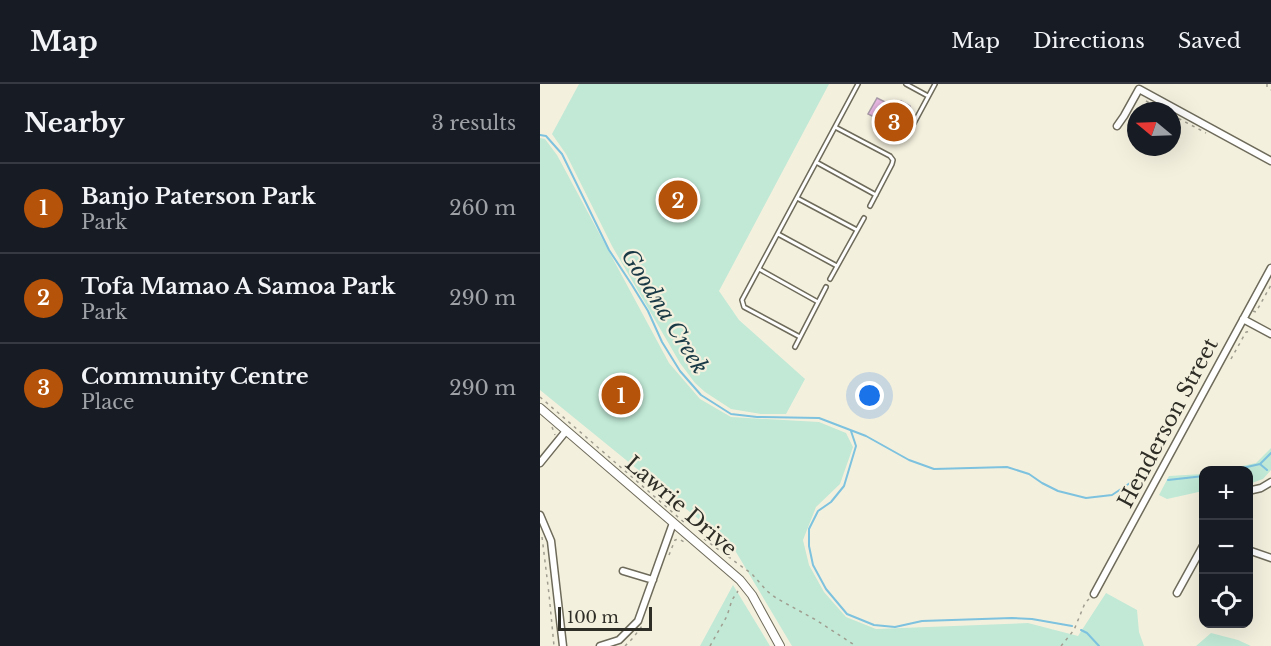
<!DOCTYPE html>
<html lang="en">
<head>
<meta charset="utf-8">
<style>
	body { margin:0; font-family:"Libre Baskerville",serif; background:#242831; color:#f1f3f6 }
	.controls { position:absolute; right:18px; bottom:18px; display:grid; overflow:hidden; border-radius:12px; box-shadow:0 6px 24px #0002 }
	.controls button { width:54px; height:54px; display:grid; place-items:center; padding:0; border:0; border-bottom:2px solid #363941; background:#171b24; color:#f1f3f6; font:30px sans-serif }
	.compass { position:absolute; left:587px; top:18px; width:54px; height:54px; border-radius:50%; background:#171b24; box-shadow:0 6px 24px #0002; rotate:289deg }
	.scale { position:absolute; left:18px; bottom:15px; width:94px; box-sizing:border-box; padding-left:6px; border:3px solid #2e2d26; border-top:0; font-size:16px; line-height:21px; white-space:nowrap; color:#2e2d26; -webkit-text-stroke:4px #f4f0de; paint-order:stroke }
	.you { position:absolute; left:330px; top:312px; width:21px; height:21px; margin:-15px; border:4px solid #fff; border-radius:50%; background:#1a73e8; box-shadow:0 0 0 9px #1a73e833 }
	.badge { display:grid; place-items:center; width:39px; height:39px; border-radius:50%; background:#b45309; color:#fff; font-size:20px; font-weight:700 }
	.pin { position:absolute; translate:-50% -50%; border:3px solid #fff; box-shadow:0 2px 6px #0006 }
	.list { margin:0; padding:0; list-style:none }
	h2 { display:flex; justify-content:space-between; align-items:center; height:78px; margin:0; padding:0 24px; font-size:26px }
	h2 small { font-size:20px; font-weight:400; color:#9ea1a6 }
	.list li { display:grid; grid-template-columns:39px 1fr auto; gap:18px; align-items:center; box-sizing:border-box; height:90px; padding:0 24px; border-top:2px solid #363941 }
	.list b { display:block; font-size:22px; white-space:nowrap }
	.list p { margin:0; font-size:20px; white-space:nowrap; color:#9ea1a6 }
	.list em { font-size:20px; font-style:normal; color:#9ea1a6 }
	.icon { flex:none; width:33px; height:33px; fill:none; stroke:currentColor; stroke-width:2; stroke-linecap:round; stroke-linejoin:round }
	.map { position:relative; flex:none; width:731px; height:562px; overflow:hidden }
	header { display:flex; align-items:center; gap:36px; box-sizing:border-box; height:84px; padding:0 30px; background:#171b24; border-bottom:2px solid #363941 }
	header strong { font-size:28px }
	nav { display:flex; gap:33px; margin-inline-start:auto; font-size:21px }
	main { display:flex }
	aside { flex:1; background:#171b24 }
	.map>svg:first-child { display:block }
	.green { fill:#c1e9d6 }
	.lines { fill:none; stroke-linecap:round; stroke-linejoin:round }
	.stream { stroke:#7dc2de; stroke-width:2 }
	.building { fill:#e7b6e2; stroke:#a89aa7; stroke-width:1.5 }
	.service-casing { stroke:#6e6b5b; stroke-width:6 }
	.minor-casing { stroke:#6e6b5b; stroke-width:9 }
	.tertiary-casing { stroke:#6e6b5b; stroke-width:10 }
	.path { stroke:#a09e90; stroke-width:1.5; stroke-dasharray:3 4.5; stroke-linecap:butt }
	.service { stroke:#fff; stroke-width:3 }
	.minor { stroke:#fff; stroke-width:6 }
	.tertiary { stroke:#fff; stroke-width:8 }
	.labels { text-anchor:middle; stroke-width:4.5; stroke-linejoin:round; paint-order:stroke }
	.street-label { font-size:21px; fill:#2e2d26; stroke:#f4f0de }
	.water-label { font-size:22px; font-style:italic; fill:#183945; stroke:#f4f0de }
</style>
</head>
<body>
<header>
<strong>Map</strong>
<nav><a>Map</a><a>Directions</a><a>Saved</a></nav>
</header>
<main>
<aside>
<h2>Nearby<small>3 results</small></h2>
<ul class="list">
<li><span class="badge">1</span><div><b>Banjo Paterson Park</b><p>Park</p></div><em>260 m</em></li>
<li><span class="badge">2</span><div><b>Tofa Mamao A Samoa Park</b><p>Park</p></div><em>290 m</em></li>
<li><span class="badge">3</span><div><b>Community Centre</b><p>Place</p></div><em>290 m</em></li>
</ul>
</aside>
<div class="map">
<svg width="731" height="562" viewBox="0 0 731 562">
	<rect width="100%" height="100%" fill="#f4f0de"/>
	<path class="green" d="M39 0H289L179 207 199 236 265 295 246 330H221L191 325 165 308 155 299 140 279 72 162 26 70 12 50Z
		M0 54 5 55 17 71 129 279 160 315 191 333 279 338 306 349 313 363 300 400 276 423 263 456 269 481 284 508 306 533 336 545 488 539 538 552 566 509 597 526 599 548 604 562H252L193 463 0 306Z
		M731 364V386L723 395 709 400 708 386H684L716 379Z
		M663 390V407L627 415 619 411 629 392Z
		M193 501 230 562H160Z
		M671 549 698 556 711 562H656Z"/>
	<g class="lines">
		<path class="stream" d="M0 51 6 52 22 70 69 166 92 201 108 227 122 258 140 287 161 311 191 330 217 333 279 334 326 352 369 376 394 385 467 383 489 390 502 399 518 407 546 414 572 411 590 399 607 391
			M311 347 316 362 304 402 291 418 278 427 269 445V462L273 481 286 505 307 530 334 541 355 543 382 537 472 534 492 535 532 542
			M720 380 727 386
			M694 386 720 380 731 369
			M628 396 664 392
			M541 546 547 549 559 562"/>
	</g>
	<path class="building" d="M337 14 357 24 361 17 370 22 371 26 360 46 328 30Z"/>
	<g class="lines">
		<g class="service-casing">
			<path id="service" d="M366 0 388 12
				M295 43 350 72 353 76 352 80 330 122
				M367 52 395 0
				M276 78 336 111
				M257 114 317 146
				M238 150 297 182
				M219 185 278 218
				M290 195 324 134
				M260 253 204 223 202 216 318 0
				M255 263 286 203"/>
		</g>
		<g class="minor-casing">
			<path id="minor" d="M577 42 584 32 599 5 731 77
				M703 235 731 250
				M0 379 26 347
				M708 407 721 404 731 398
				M0 431 11 457 23 562
				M708 466 731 474
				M83 487 113 496
				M637 509 664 460
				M554 510 731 184
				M60 562 79 556 98 537 133 439"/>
		</g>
		<g class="tertiary-casing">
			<path id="tertiary" d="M0 324 200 496 212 511 240 562"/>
		</g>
		<path class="path" d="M727 0V3L731 6
			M606 17 625 27
			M632 31 666 49
			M713 227 716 228 731 201
			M691 275 706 248 712 247
			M0 313 146 440
			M12 343 15 351
			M2 453 9 510 14 562
			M164 455 212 490 227 507 236 514 276 536 316 562
			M129 471 135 456 139 455 146 459
			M85 562 93 554 102 542
			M170 562 187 532 192 516 198 507
			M521 562 534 546 545 519 549 515"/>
		<use href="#service" class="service"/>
		<use href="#minor" class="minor"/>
		<use href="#tertiary" class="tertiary"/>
	</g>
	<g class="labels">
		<g class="street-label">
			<text transform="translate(628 339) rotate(-62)" y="7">Henderson Street</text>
			<text transform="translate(141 422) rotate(41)" y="7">Lawrie Drive</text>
		</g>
		<g class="water-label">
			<text transform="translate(125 227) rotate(58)" y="8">Goodna Creek</text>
		</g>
	</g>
</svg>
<div class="controls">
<button>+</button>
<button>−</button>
<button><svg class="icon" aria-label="locate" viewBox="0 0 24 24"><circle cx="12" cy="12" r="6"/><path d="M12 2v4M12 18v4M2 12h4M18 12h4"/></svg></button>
</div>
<svg class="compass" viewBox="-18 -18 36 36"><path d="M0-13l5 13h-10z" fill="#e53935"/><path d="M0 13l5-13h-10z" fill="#9ea1a6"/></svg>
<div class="scale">100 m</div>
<div class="you"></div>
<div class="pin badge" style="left:81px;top:311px">1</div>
<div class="pin badge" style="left:138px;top:116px">2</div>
<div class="pin badge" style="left:354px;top:38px">3</div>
</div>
</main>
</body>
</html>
